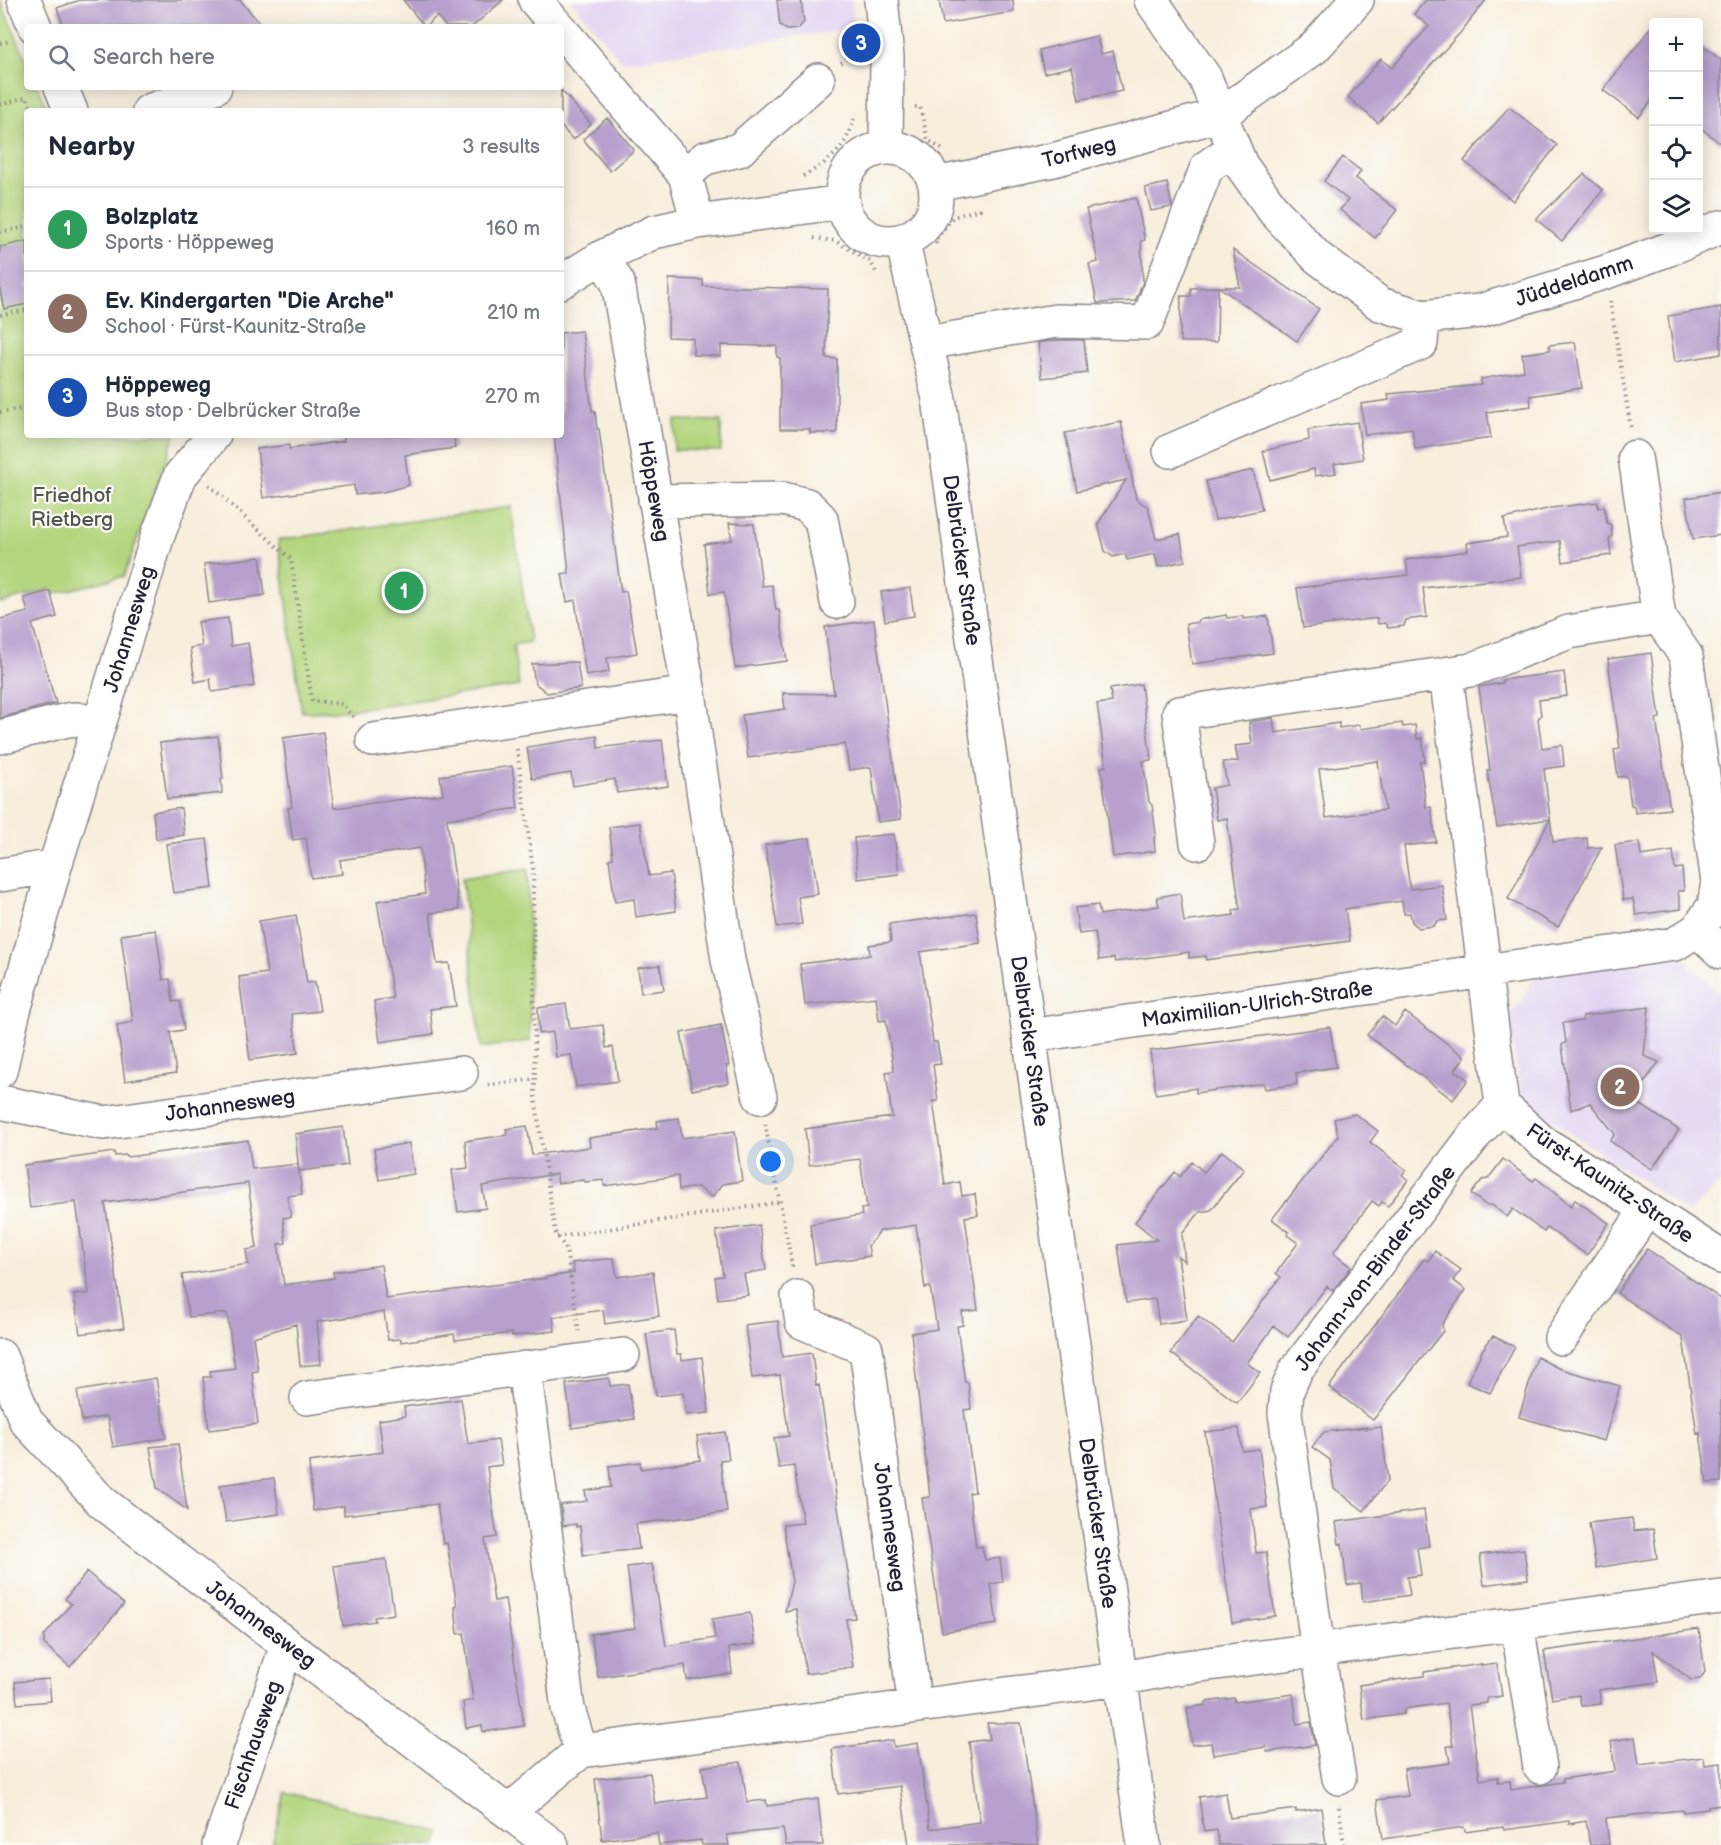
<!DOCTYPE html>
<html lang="en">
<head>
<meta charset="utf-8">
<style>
	body { margin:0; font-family:"Balsamiq Sans",sans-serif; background:#f2f2f3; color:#1f2937 }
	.controls { position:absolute; right:18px; top:18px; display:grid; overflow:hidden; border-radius:6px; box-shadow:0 3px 15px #0003 }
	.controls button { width:54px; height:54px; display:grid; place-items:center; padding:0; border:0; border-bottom:2px solid #e0e1e3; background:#fff; color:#1f2937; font:30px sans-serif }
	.you { position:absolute; left:771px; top:1162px; width:21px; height:21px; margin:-15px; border:4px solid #fff; border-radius:50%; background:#1a73e8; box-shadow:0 0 0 9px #1a73e833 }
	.badge { display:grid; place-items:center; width:39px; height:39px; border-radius:50%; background:#1a73e8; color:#fff; font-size:20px; font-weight:700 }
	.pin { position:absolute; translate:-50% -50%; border:3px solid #fff; box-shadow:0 2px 6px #0006 }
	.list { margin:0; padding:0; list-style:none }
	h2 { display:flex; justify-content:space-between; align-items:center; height:78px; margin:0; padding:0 24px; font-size:26px }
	h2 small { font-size:20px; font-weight:400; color:#747a83 }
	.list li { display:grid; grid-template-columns:39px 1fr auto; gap:18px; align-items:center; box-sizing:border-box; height:84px; padding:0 24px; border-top:2px solid #e0e1e3 }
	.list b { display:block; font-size:22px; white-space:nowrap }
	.list p { margin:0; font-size:20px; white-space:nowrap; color:#747a83 }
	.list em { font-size:20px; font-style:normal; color:#747a83 }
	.icon { flex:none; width:33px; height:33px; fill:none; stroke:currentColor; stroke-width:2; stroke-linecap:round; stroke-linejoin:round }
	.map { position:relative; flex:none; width:1721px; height:1845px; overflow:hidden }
	.search { position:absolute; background:#fff; box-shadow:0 3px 15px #0003; left:24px; top:24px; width:540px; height:66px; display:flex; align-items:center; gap:15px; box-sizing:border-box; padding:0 21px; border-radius:6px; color:#747a83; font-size:22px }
	.panel { position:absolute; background:#fff; box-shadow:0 3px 15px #0003; left:24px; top:108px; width:540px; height:330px; border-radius:6px }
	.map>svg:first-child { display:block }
	.built { fill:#e2d4f3 }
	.green { fill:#b3d57d; stroke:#6a7c5c; stroke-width:1.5 }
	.building { fill:#b7a0ce; fill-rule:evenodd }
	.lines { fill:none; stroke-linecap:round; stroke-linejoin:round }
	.minor-casing { stroke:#8c888c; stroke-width:36 }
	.path { stroke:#8c888c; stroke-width:4; stroke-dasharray:1.5 4.5; stroke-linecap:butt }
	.minor { stroke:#fff; stroke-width:33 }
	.labels { text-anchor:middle; stroke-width:4.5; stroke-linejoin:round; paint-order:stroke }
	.street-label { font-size:21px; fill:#22223b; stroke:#fdfcf7 }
	.park-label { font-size:21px; fill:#4e584f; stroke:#fdfcf7 }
</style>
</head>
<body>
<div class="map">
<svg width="1721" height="1845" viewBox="0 0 1721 1845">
	<rect width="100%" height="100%" fill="#fdfcf7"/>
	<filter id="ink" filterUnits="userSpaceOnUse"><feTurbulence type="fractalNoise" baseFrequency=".0167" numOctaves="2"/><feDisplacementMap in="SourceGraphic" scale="12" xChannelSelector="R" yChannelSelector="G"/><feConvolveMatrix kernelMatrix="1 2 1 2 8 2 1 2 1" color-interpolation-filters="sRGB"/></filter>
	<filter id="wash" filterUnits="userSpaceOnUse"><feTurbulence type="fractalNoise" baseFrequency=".008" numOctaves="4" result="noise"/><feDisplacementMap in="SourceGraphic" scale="24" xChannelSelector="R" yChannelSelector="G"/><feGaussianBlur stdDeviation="1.35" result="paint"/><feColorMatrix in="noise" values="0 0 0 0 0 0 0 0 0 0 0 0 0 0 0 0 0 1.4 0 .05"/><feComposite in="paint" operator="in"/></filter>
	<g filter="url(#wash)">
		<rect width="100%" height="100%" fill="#f7eedc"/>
		<path class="built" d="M571 0H851L855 28 622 62Z
			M1680 956 1721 995V1182L1689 1213 1531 1106 1521 1095 1508 1014 1522 1002 1533 977Z"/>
		<path class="green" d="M0 0 27 62V87H38L48 111H27V435H175L124 576 54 594 51 589 0 603Z
			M675 420 721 421V451L674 450Z
			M511 507 530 642 513 645 519 686 341 711 302 712 278 540Z
			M528 869 530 1041 481 1048 462 878Z
			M285 1792 440 1832 437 1845H272Z"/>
		<g id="blocks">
			<path class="building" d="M80 0H240L263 27H64L57 8Z
				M403 0H503L472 27H446L437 16 425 27Z
				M777 0H801L804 22 798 29 787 30 780 25Z
				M939 0H1013L1014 12 943 24Z
				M1426 0H1486L1460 33 1378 123 1348 97 1381 59 1392 68 1429 26 1414 14Z
				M1653 25V99L1639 117 1603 90Z
				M1097 36 1101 54 1113 51 1122 91 1079 100 1072 67 1044 73 1039 50Z
				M1698 43 1721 60V144L1698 126Z
				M561 90 591 124 573 140 561 126Z
				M1509 107 1557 145 1513 201 1464 161Z
				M607 118 634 150 610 171 583 139Z
				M1343 157 1361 171 1356 178 1397 210 1375 238 1340 210 1348 200 1324 181Z
				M1584 174 1603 190 1562 241 1536 219Z
				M1167 183 1172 207 1151 211 1145 188Z
				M1136 198 1145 240 1141 241 1143 282 1135 301 1097 303 1089 264 1098 262 1086 209Z
				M27 241V304L4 309 0 291V247Z
				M1233 250 1319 309 1297 341 1219 287H1240Z
				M669 279 703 280V286L828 289 826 358 837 359V433H810V429H780V358L777 357V346L721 345V356L693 355V338L668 337Z
				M1218 287 1217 342H1180L1181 296H1191V288Z
				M1721 307V354L1675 362 1668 316Z
				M582 331 592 411H595L597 429H599L621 592 626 591 637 653 607 658 609 672 586 676 575 600 567 602 562 574 569 573 554 435H561V333Z
				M1057 340H1084L1087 373 1042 378 1038 343Z
				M1575 342 1582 388 1530 396 1531 406 1487 412 1491 438 1415 449 1412 428 1365 435 1361 404 1389 400 1388 394 1481 385V379L1524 371 1522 354 1550 350 1549 345Z
				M1121 422 1136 499 1148 507 1156 539 1180 534 1185 561 1158 567 1155 554 1127 560 1125 554 1113 557 1105 551 1098 524 1126 480 1077 491 1065 433Z
				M1357 422 1363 459 1334 464 1336 473 1315 476 1314 469 1270 480 1263 451 1309 440 1308 430Z
				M344 435H454L455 448 405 455 409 485 383 492 355 495 354 485 263 498 257 449 289 445V449L344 441Z
				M1253 470 1262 510 1215 520 1206 481Z
				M1721 492V535L1693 539 1686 498Z
				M1598 502V508L1604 506 1607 523 1611 525 1612 536 1609 539 1611 555 1563 562 1560 541 1517 547 1521 577 1423 588 1427 617 1406 620 1404 626 1388 628 1385 623 1378 624 1377 618 1303 628 1297 588 1408 575 1406 560 1468 551 1467 543 1507 537 1504 519 1551 508Z
				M729 523 754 524 762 586 772 585 776 610H779L787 661 735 668 724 592 710 594 704 544 732 540Z
				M260 557 265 595 209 603 204 564Z
				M910 588 914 616 885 621 881 592Z
				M50 591 57 617 32 624 56 703 0 718V619L28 612 24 598Z
				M1226 615 1227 618 1243 616V619L1268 616 1273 653 1192 664 1186 624 1198 622V620Z
				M228 618 231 646 248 643 254 686 212 692 210 679 195 682 190 648 202 646 198 622Z
				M874 620 901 819 878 822 871 767 849 770 845 744 748 758 742 715 785 709 783 693 834 694 825 627Z
				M1651 653 1660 718 1656 719 1670 809 1635 813 1634 806 1631 805 1627 776 1618 777 1614 750 1620 749 1608 659Z
				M577 662 581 688 547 693 535 683 532 664Z
				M1564 672 1567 696 1539 700 1541 715 1538 719 1542 748 1562 745 1564 766 1544 769 1553 842 1587 838 1588 848 1602 847 1558 927 1508 899 1550 819 1497 827 1487 770H1490L1479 687 1502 683V680Z
				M1141 684 1151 760 1143 761 1149 802 1152 805 1156 834 1154 838 1155 851 1113 857 1101 767 1106 766 1097 704 1112 702 1110 689Z
				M1273 718 1275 733 1339 723V728L1359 725 1360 729 1402 723 1403 727 1415 725 1417 739 1422 738 1425 761 1420 762 1426 807H1431L1436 842 1404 846 1410 889 1442 885 1447 920 1437 921 1434 926 1419 928 1412 922 1410 913 1404 914 1402 901 1345 909 1350 941 1206 960V956L1189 958V952L1115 962 1114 958 1099 960 1095 932 1079 934 1075 908 1098 905 1100 915 1159 906 1157 897 1180 893 1184 922 1234 915 1233 910 1240 909 1227 818 1217 820 1212 788 1227 785 1223 762 1238 761 1235 746 1252 744 1249 722ZM1378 761 1385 810 1326 818 1319 769Z
				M323 732 334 808 443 794 440 776 512 766 518 808 447 819 459 910 430 913 437 964 449 963 456 1006 430 1009 433 1034 380 1042 374 1001 393 998 377 901 425 894 420 848 340 860 342 874 311 878 306 838 293 840 288 808 292 807 283 738Z
				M218 736 223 779H221L222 793 167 799 160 743Z
				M597 736 598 748 662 740 668 786 617 793 615 779 573 786 571 773 532 779 527 747Z
				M181 808 184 835 156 839 153 812Z
				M640 823 649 876 671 873 676 911 636 917 634 899 615 902 609 859 613 858 609 827Z
				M894 834 899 874 858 879 854 838Z
				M810 838 818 894 798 897 802 924 777 927 765 845Z
				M207 839 213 888 173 893 166 844Z
				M1639 842 1641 856 1673 851 1675 869 1682 868 1684 891H1678L1681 909 1636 915 1633 899 1623 900 1615 845Z
				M976 913 980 943 920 952 933 1042H937L941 1064 933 1065 938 1101H933L945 1185 960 1182 962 1196 975 1194 978 1215 965 1217 978 1310 962 1312 963 1325 957 1326 965 1382H968L971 1409 964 1410 975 1492 969 1493 976 1547 982 1546 985 1560 1000 1558 1003 1582 991 1584 997 1624 942 1632 922 1498 930 1497 911 1333 937 1329 930 1287 925 1288 916 1225 880 1231 868 1246 870 1256 815 1264 810 1224 862 1215 861 1209 867 1208 860 1159 809 1165 805 1129 892 1117 886 1072 894 1071 886 1020 879 1021 876 997 805 1005 800 964 870 955 869 945 891 942 889 924Z
				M296 915 307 983 315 982 320 1011 292 1014 298 1053 250 1060 239 977 267 973 259 921Z
				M156 930 163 980 170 979 173 1002 180 1001 184 1030 170 1032 176 1073 125 1081 117 1025 133 1022 121 935Z
				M660 965 664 990 641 993 638 968Z
				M566 1004 570 1029 603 1025 606 1048 613 1047 618 1081 576 1087 571 1055 556 1057 553 1032 539 1034 538 1008Z
				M1649 1007 1644 1056 1659 1062 1632 1099 1679 1130 1652 1169 1610 1141 1615 1134 1590 1103 1571 1110 1562 1045 1566 1042 1563 1023 1582 1021 1583 1016Z
				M1405 1012 1465 1057 1455 1070 1468 1080 1453 1100 1367 1035 1382 1016 1395 1026Z
				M721 1025 729 1066H726L729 1083 692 1090 681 1033Z
				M1330 1027 1336 1067 1296 1073 1297 1084 1265 1089 1264 1083 1196 1093V1088L1156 1094 1150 1051Z
				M1355 1114 1378 1131 1370 1142 1406 1170 1402 1175 1408 1180 1388 1206 1382 1202 1379 1206 1372 1201 1333 1253 1351 1267 1333 1291 1327 1286 1288 1337 1274 1326 1247 1363 1260 1373 1237 1403 1171 1353 1198 1316 1232 1342 1281 1277 1276 1273 1298 1243 1287 1235 1289 1232 1272 1219 1338 1136 1334 1119Z
				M679 1118 682 1138 735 1131 742 1181 723 1184 712 1197 698 1187 679 1190 678 1176 604 1186V1180L585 1182 584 1180 558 1183 556 1174 482 1186 486 1208 458 1212 452 1170 468 1168 465 1141 507 1135 506 1129 527 1126 532 1155 590 1147 589 1138 658 1128 657 1121Z
				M343 1127 348 1165 299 1171 295 1134Z
				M248 1140 252 1169 298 1164 302 1194 287 1196 291 1217 283 1218 286 1243 278 1244 284 1285 334 1278 333 1272 381 1265 386 1299 546 1278 547 1277 574 1273 572 1263 614 1258 617 1277 653 1272 659 1316 605 1324 603 1310 553 1317 555 1331 512 1336V1333L455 1340 454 1334 401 1342V1339L388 1340 384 1312 317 1322 321 1364 300 1366 296 1324 253 1337 258 1371 252 1372 258 1424 209 1430 203 1377H211L210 1371 235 1368 227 1313 189 1317 182 1275 248 1264 246 1250 257 1248 248 1183 105 1203 124 1328 80 1334 74 1295 89 1293 76 1202 30 1208 24 1165 114 1152 115 1156 126 1155 128 1157Z
				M409 1143 414 1174 379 1180 374 1149Z
				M1222 1151 1244 1169 1211 1210 1200 1212 1182 1234 1185 1262 1178 1256 1187 1320 1159 1324 1155 1299 1126 1303 1118 1245 1157 1240 1135 1222 1175 1172 1180 1177 1192 1162 1204 1172Z
				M1503 1159 1533 1181 1536 1178 1571 1206 1575 1200 1609 1223 1587 1255 1547 1228 1544 1232 1513 1209 1507 1217 1492 1205H1486L1471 1194 1482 1180 1488 1179Z
				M759 1225 766 1270 744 1274 748 1295 718 1299 715 1277 723 1276 716 1231Z
				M1647 1249 1721 1299V1482L1707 1483 1700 1433 1697 1434 1683 1338 1617 1293Z
				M1435 1251 1461 1270 1453 1280 1466 1290 1442 1324 1443 1331 1373 1420 1329 1387 1424 1259 1428 1261Z
				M778 1321 782 1357 812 1353 816 1386 819 1385 855 1618 846 1619 853 1667 806 1674 796 1609 785 1611 792 1582 783 1525 803 1523 794 1466 779 1468 774 1438 789 1436 780 1375 752 1378 745 1325Z
				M674 1330 677 1354H681L682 1360 702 1357 709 1413 686 1415 683 1393 656 1396 646 1334Z
				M1493 1336 1515 1347 1490 1393 1467 1383 1483 1349Z
				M1537 1357 1558 1368 1620 1386 1604 1441 1519 1417Z
				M156 1378 166 1438 113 1447 107 1416 82 1421 77 1391Z
				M609 1378 610 1386 628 1384 634 1419 572 1428 566 1384Z
				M461 1399 468 1444 498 1440 502 1465 487 1467 497 1537 485 1539 494 1601 505 1599 524 1726 483 1732 482 1725 466 1728 463 1702 473 1700 464 1633 458 1634 455 1607 457 1606 447 1543 443 1544 437 1504 344 1515V1506L313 1511 309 1462 383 1452 379 1420 405 1416 404 1407Z
				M1367 1427 1366 1429 1381 1427 1388 1480 1364 1511 1334 1488 1330 1460 1312 1447 1324 1432Z
				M1239 1428 1242 1451 1259 1449 1267 1507 1251 1509 1256 1553 1266 1552 1275 1616 1232 1623 1205 1432Z
				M725 1432 729 1459 720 1460 727 1512 636 1524 639 1549 583 1555 580 1526 576 1527V1524L563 1526 561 1505 587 1501 585 1491 611 1487 609 1466 640 1462 641 1469 700 1460 697 1436Z
				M178 1444 187 1510 157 1488 150 1447Z
				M274 1478 279 1514 226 1522 220 1485Z
				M1424 1510 1429 1546 1417 1548 1421 1575 1407 1577 1410 1595 1363 1602 1361 1583 1347 1585 1342 1543 1339 1544 1336 1522Z
				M1632 1518 1634 1531 1653 1529 1657 1558 1596 1568 1589 1523Z
				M1524 1549 1528 1579 1484 1585 1480 1555Z
				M386 1559 394 1614 374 1617 375 1621 343 1626 334 1566Z
				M652 1564 666 1646 715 1638 712 1619 750 1613 755 1644 729 1648 732 1673 687 1680 685 1665 598 1677 591 1634 635 1628 627 1567Z
				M87 1572 124 1604 70 1667 44 1644V1636L71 1604 65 1599Z
				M1699 1629 1705 1672 1700 1679 1691 1680 1653 1651 1658 1682 1599 1690 1601 1704 1581 1706 1579 1695 1552 1699 1544 1651Z
				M1482 1664V1666L1497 1664 1502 1696 1487 1698V1703L1469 1705 1480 1780 1498 1777V1782L1510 1781 1511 1790 1563 1782V1779L1615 1771 1611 1741 1635 1737 1639 1765 1704 1757 1705 1765 1721 1763V1805L1708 1807V1809L1683 1812V1810L1662 1812 1606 1818 1609 1845H1590L1586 1821 1569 1824V1821L1504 1830 1503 1827 1465 1832 1464 1827 1383 1839 1377 1800 1408 1796 1404 1769 1450 1763 1447 1746H1453L1446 1703 1404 1709V1714L1364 1720 1359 1685 1424 1676V1672Z
				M49 1679 51 1701 17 1704 15 1682Z
				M1293 1694 1297 1724 1311 1722 1315 1745 1267 1752 1266 1747 1213 1755 1211 1743 1192 1745 1187 1708 1206 1705V1702L1234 1698 1235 1702Z
				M987 1723H1021L1038 1845H909L900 1786 838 1794 832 1749 893 1740 894 1747 918 1743 930 1829 980 1822 969 1742 990 1739Z
				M741 1762 747 1802 766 1800 767 1806 818 1799 823 1845H786L783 1829 727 1835 729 1845H702L701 1840 659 1845 657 1833 602 1840 595 1779 650 1773 655 1804 707 1797 702 1767Z
				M1226 1793 1230 1818 1296 1809V1812L1321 1808 1326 1845H1219L1217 1830 1204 1832 1199 1797Z"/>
		</g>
	</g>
	<g filter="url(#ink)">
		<use href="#blocks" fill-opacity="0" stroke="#8c888c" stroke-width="1.5"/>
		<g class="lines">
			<g class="minor-casing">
				<path id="minor" d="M24 0 35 27
					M535 0 558 27
					M881 0 887 57 886 148
					M1151 0 1205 78 1241 165 1274 211 1317 257 1380 304 1423 317 1480 311 1606 272 1669 249 1721 227
					M561 30 685 175 698 222
					M61 87 71 111
					M149 111 215 87
					M842 195a47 47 0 1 1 94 0a47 47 0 1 1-94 0Z
					M685 175 705 158 739 150 818 80
					M936 184 1053 160 1220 115 1314 48 1357 0
					M902 240 939 399 1144 1845
					M602 257 618 283 689 693 728 960 760 1097
					M561 282 602 257 654 232 698 222 842 202
					M926 343 1056 321 1147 323 1207 167 1234 148
					M1170 451 1421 343 1423 317
					M655 501 783 499 807 505 821 519 837 602
					M0 737 67 720 77 719 99 725
					M373 740 689 693
					M1197 843 1179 713 1471 670 1569 632 1659 617
					M0 875 55 866
					M1697 930 1721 952
					M1029 1036 1675 944 1697 930 1714 906 1718 882 1686 656 1659 617 1635 457
					M0 1071 13 1014 55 866 157 538 180 476 214 435
					M0 1102 104 1123 461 1073
					M1502 1105 1541 1141 1721 1257
					M798 1297 802 1322 866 1349 915 1706
					M1561 1338 1647 1209
					M0 1356 26 1421 102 1502 287 1645 552 1845
					M524 1368 568 1709 581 1751
					M307 1398 623 1355
					M1517 1624 1540 1767
					M1339 1778 1318 1651 1285 1413 1287 1391 1296 1370 1475 1135 1502 1105 1446 675
					M509 1811 581 1751 1120 1679 1170 1669 1721 1597
					M219 1845 287 1645"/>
			</g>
			<path class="path" d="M0 43 11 41
				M841 63 847 58H859
				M0 105 27 97 33 111
				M915 107H920L928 140 943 150
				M803 176C829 162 846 149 854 119
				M0 232 27 227
				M814 238 835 241 870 261 877 274
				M936 244V239L953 217 980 209 979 205
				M1610 301 1631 429
				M0 315 27 310
				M0 412 27 408
				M209 485 291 559 312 701 342 704 355 719
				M517 749 533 869 535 1096 555 1232 566 1249 579 1331
				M488 1085 535 1079
				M765 1124 793 1270
				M557 1237 780 1202
				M1339 1807 1344 1845"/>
			<use href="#minor" class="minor"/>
		</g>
	</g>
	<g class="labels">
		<g class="street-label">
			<text transform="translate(1079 152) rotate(-14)" y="7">Torfweg</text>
			<text transform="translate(1574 281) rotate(-18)" y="7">Jüddeldamm</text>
			<text transform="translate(654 491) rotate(80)" y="7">Höppeweg</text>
			<text transform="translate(962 560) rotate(82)" y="7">Delbrücker Straße</text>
			<text transform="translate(129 629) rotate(-73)" y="7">Johannesweg</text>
			<text transform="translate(1257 1004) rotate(-8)" y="7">Maximilian-Ulrich-Straße</text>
			<text transform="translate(1030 1041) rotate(82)" y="7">Delbrücker Straße</text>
			<text transform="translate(230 1105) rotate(-8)" y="7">Johannesweg</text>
			<text transform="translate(1610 1183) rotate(34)" y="7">Fürst-Kaunitz-Straße</text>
			<text transform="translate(1375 1268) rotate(-53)" y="7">Johann-von-Binder-Straße</text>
			<text transform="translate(1098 1523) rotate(82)" y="7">Delbrücker Straße</text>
			<text transform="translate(890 1527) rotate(82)" y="7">Johannesweg</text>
			<text transform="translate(261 1624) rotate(37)" y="7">Johannesweg</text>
			<text transform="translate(253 1745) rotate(-71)" y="7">Fischhausweg</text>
		</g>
		<g class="park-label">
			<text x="72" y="502">Friedhof<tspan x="72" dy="24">Rietberg</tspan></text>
		</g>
	</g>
</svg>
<div class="controls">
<button>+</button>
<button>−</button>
<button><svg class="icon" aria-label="locate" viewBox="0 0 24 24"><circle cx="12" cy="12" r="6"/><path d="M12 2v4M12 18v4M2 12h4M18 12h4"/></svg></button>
<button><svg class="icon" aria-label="layers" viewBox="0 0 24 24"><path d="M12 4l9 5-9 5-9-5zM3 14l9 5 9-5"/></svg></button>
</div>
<div class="you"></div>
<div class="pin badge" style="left:404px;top:591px;background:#2e9e5b">1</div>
<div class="pin badge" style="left:1620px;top:1087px;background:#8d6e63">2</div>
<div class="pin badge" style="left:861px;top:43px;background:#1a4fb4">3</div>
<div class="search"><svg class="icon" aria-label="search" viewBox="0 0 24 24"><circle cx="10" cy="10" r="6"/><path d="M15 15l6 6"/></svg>Search here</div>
<section class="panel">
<h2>Nearby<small>3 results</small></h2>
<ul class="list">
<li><span class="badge" style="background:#2e9e5b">1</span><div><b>Bolzplatz</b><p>Sports · Höppeweg</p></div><em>160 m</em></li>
<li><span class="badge" style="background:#8d6e63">2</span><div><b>Ev. Kindergarten &quot;Die Arche&quot;</b><p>School · Fürst-Kaunitz-Straße</p></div><em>210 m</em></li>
<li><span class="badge" style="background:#1a4fb4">3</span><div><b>Höppeweg</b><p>Bus stop · Delbrücker Straße</p></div><em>270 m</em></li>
</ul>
</section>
</div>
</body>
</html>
